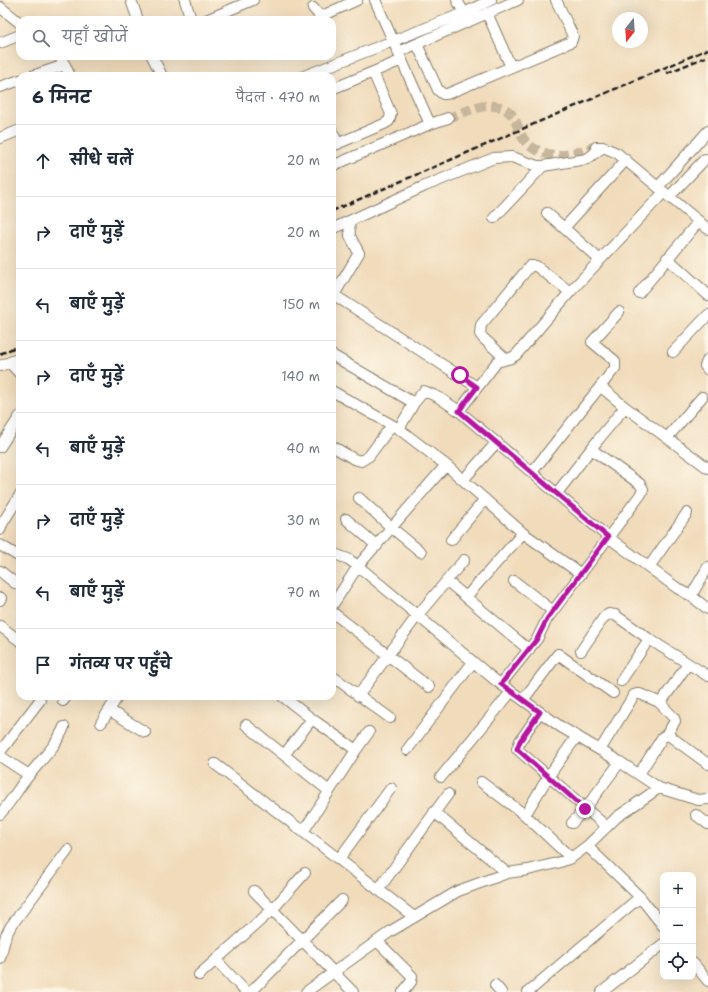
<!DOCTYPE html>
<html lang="hi">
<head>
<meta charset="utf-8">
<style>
	body { margin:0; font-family:"Shantell Sans","Playpen Sans Deva",sans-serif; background:#f6f6f7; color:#1f2937 }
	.controls { position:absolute; right:12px; bottom:12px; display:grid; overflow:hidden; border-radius:8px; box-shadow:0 4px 16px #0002 }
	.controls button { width:36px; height:36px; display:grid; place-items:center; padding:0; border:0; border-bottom:1px solid #e0e1e3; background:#fff; color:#1f2937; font:20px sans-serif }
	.compass { position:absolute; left:612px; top:12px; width:36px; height:36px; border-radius:50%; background:#fff; box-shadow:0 4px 16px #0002; rotate:197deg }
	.stop { position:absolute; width:12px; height:12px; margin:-9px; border:3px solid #b5179e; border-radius:50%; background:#fff }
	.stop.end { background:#b5179e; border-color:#fff; box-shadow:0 1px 4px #0008 }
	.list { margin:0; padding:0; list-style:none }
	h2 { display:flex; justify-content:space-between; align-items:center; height:52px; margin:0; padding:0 16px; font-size:17px }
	h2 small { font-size:13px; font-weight:400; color:#747a83 }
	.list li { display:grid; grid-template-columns:26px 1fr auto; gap:12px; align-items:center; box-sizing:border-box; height:72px; padding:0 16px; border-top:1px solid #e0e1e3 }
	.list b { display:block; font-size:15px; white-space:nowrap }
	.list em { font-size:13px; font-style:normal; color:#747a83 }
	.icon { flex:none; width:22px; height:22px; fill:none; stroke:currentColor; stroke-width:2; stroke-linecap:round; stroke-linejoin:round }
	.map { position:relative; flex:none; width:708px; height:992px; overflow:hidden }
	.search { position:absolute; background:#fff; box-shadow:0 4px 16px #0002; left:16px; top:16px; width:320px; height:44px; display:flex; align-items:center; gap:10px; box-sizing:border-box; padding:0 14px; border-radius:12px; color:#747a83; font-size:15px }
	.panel { position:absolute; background:#fff; box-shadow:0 4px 16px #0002; left:16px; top:72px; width:320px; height:628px; border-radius:12px }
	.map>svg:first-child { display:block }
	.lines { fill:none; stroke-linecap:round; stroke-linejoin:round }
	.minor-tunnel { stroke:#c6b69b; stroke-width:10; stroke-dasharray:10 5; stroke-linecap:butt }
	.minor-casing { stroke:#867c6c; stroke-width:12 }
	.minor { stroke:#fff; stroke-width:10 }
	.rail { stroke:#1c1c1c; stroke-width:2.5; stroke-dasharray:6 3; stroke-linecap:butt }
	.route { stroke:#b5179e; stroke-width:5 }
</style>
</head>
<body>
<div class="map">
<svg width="708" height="992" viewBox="0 0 708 992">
	<rect width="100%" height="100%" fill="#fcf5e5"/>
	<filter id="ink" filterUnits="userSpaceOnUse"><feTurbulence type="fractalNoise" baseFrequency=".025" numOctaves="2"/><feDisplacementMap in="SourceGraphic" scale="8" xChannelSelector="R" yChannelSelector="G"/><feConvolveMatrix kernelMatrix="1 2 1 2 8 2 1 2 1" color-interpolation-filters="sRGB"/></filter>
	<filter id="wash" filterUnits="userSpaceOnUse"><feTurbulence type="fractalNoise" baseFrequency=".012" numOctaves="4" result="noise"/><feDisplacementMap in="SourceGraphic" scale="16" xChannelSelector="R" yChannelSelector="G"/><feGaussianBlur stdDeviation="0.9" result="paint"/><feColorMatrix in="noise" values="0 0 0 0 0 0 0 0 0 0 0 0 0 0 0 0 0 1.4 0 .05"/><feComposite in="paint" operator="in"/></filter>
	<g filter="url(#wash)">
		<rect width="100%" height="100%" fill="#f0dcbb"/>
	</g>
	<g filter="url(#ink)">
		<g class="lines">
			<path class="minor-tunnel" d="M448 118C463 113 479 104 495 106 518 109 515 128 525 141 533 151 550 156 561 155 572 155 584 150 594 147"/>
			<g class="minor-casing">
				<path id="minor" d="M131 0 138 20
					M185 0 191 20
					M375 0 430 124
					M457 0 464 13
					M0 7 20 23
					M313 8 319 15 322 16 357 0
					M487 13 511 67
					M206 20 253 0
					M0 43 20 35
					M417 44 438 90 443 94H447L571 42 573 36 556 0
					M398 52 518 0
					M59 56 65 65 70 76
					M152 56 162 76
					M32 76 65 65
					M304 76 464 13 491 0
					M0 87 20 80
					M332 89 402 60
					M332 131 338 144
					M0 138 20 130
					M332 146 384 124 389 121 391 114 373 72
					M596 147H603L617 153 708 229
					M332 166 430 124 448 118
					M658 187 708 131
					M669 197 705 159
					M547 213 600 260
					M494 218 543 166
					M349 221 350 236 359 253 334 295 477 387
					M564 228 626 160
					M332 229 425 186 494 158 512 157 537 166H543L587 159 603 147
					M667 258 708 295
					M639 293 699 221
					M673 352 708 315
					M332 355 414 403
					M506 359 483 338 480 334 481 325 530 266H536L570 292
					M708 359 705 366 708 370
					M10 363 20 374
					M0 366 20 358
					M601 387 625 407
					M332 391 399 429 446 465 523 533 581 574
					M459 411 497 362 511 358 516 355 570 292 664 192
					M399 429 414 403 424 391 438 397 459 411 608 537 677 588 691 596 708 609
					M667 438 702 397
					M332 446 354 459 361 461 369 456 392 425
					M0 447 20 416
					M532 472 615 368V361L592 342 619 312
					M463 480 497 442
					M557 493 598 440 625 407 708 468
					M359 498 392 528 421 552
					M346 519 377 546
					M0 530 2 524 20 495
					M451 540 485 499
					M0 545 20 557
					M332 553 348 559 358 566 495 680 561 727 620 762 659 788 698 800 708 799
					M649 567 687 513
					M0 571 15 583 20 584
					M447 581 529 650
					M514 581 553 611
					M691 596 708 567
					M466 597 523 533
					M0 600 1 598
					M332 606 358 566 446 465
					M332 612 429 687
					M0 626 20 641
					M581 651 604 617 609 614 615 615 649 639 708 676
					M332 676 390 718
					M621 681 649 639
					M501 684 537 639 547 619 641 494 643 489 640 484 591 449
					M282 696 312 719 356 750 303 832
					M358 696 417 616 464 560
					M523 700 558 654 613 693
					M63 701 67 696
					M659 702 674 718 675 721 667 734
					M109 710 145 732
					M540 712 520 741 517 749 607 827
					M101 723 118 696
					M246 725 284 755 312 719
					M356 750 369 732
					M407 750 473 662
					M600 750 634 695 637 694H640L659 702 662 701 688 664
					M0 752 40 700
					M284 755 329 791
					M0 756 29 775
					M215 764 414 917
					M639 774 662 738 667 734 708 764
					M441 777 511 692
					M481 782 525 815 571 858
					M434 812 507 873
					M0 814C11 802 19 787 30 774 42 759 57 745 64 727
					M525 815 548 777 577 736
					M696 815 708 824
					M572 823 585 809 620 762
					M587 846 640 897 663 926
					M339 859 391 788
					M378 890 448 794
					M254 891 353 992
					M377 941 412 976 411 982 403 992
					M0 958 6 935 11 926 68 850
					M216 960 246 992
					M693 963 708 981
					M199 975 272 910 305 873
					M495 985 501 992
					M251 992 342 900
					M306 992 391 931 458 891 507 873 528 870 557 863 571 858 587 846 617 817 659 788
					M528 992 640 897
					M602 992 663 944"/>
			</g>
			<use href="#minor" class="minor"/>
			<path class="rail" d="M667 73 708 56
				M332 211 708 49
				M0 354 20 345"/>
		</g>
	</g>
	<g class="lines" filter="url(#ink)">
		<path class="route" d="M460 375 477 387 459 411 608 537 547 619 537 639 501 684 540 712 520 741 517 749 585 809"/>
	</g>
</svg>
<div class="controls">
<button>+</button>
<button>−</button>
<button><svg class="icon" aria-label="locate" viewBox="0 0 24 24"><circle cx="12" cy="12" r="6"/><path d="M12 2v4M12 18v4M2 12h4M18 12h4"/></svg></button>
</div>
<svg class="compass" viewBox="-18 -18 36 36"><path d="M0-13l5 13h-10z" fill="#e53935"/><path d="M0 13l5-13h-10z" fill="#747a83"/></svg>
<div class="stop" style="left:460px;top:375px"></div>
<div class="stop end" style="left:585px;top:809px"></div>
<div class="search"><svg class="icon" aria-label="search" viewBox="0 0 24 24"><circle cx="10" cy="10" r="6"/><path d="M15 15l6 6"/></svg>यहाँ खोजें</div>
<section class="panel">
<h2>6 मिनट<small>पैदल · 470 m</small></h2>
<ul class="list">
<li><svg class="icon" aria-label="ahead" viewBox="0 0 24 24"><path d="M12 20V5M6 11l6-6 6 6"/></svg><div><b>सीधे चलें</b></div><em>20 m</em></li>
<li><svg class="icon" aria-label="right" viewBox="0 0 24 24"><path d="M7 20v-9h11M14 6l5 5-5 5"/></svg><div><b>दाएँ मुड़ें</b></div><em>20 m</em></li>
<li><svg class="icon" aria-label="left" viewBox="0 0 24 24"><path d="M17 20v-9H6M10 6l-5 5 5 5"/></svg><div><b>बाएँ मुड़ें</b></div><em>150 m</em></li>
<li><svg class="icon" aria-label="right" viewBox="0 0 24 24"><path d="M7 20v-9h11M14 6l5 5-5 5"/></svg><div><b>दाएँ मुड़ें</b></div><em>140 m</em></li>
<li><svg class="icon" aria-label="left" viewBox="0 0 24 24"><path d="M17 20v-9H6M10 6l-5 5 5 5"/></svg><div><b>बाएँ मुड़ें</b></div><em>40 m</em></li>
<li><svg class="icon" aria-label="right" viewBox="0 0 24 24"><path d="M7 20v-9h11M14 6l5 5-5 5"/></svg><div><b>दाएँ मुड़ें</b></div><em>30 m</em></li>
<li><svg class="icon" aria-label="left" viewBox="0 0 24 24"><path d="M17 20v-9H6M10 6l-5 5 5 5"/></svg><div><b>बाएँ मुड़ें</b></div><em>70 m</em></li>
<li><svg class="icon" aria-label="arrive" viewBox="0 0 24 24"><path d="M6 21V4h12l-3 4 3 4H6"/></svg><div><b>गंतव्य पर पहुँचे</b></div></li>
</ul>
</section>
</div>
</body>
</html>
